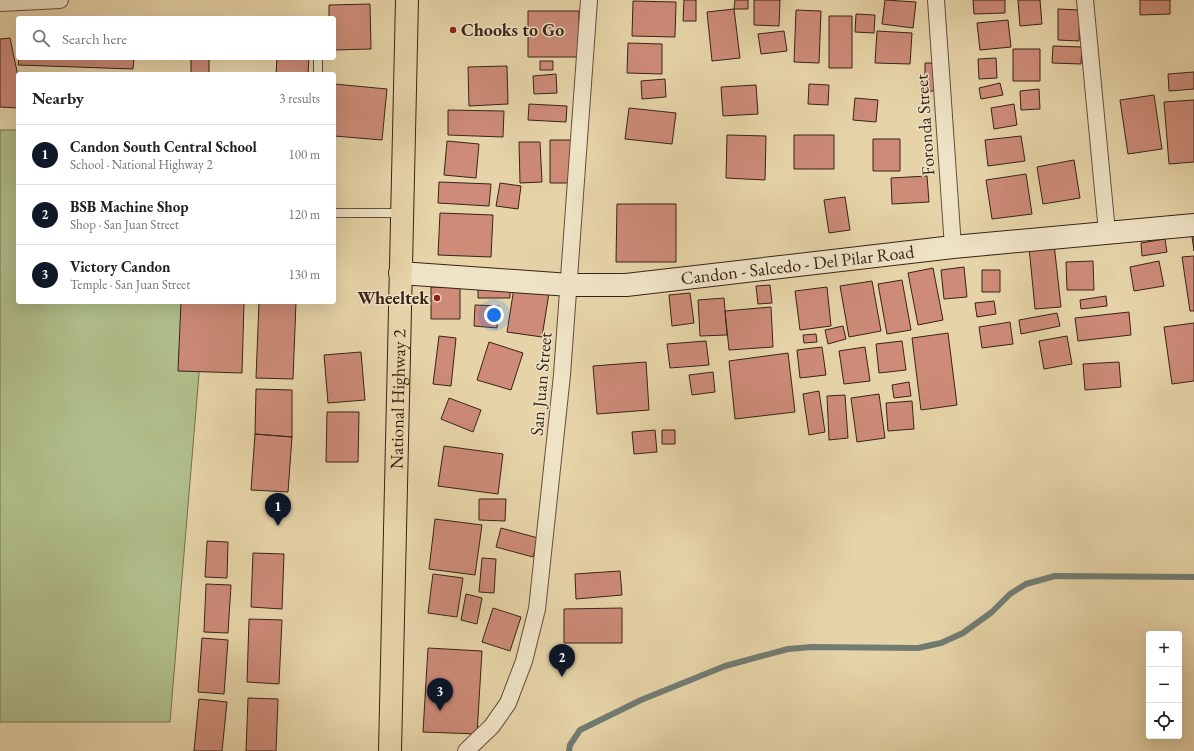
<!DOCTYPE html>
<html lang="en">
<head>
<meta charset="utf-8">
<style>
	body { margin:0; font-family:"EB Garamond",serif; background:#f6f6f6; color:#202124 }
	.controls { position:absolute; right:12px; bottom:12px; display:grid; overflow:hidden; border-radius:4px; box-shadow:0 4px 16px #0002 }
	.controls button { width:36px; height:36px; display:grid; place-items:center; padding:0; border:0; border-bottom:1px solid #e0e0e0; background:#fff; color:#202124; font:20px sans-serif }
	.you { position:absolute; left:494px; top:315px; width:14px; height:14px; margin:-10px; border:3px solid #fff; border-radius:50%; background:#1a73e8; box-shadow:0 0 0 6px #1a73e833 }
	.badge { display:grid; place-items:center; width:26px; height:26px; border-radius:50%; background:#111827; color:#fff; font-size:13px; font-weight:700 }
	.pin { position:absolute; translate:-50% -33px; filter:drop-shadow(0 1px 2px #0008) }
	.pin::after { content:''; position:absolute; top:21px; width:14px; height:12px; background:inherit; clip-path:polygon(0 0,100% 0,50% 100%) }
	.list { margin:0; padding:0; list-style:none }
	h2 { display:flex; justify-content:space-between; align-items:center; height:52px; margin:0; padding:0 16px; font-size:17px }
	h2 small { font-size:13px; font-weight:400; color:#757577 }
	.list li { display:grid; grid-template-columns:26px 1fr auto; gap:12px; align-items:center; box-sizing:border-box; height:60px; padding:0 16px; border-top:1px solid #e0e0e0 }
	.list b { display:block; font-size:15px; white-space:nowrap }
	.list p { margin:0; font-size:13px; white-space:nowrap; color:#757577 }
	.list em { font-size:13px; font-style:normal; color:#757577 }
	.icon { flex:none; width:22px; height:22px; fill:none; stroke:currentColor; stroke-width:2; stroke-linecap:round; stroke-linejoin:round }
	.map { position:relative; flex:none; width:1194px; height:751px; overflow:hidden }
	.search { position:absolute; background:#fff; box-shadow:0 4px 16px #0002; left:16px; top:16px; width:320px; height:44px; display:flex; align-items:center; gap:10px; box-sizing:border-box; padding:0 14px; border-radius:4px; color:#757577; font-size:15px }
	.panel { position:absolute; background:#fff; box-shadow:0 4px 16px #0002; left:16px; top:72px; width:320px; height:232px; border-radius:4px }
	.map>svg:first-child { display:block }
	.green { fill:#b0be8b; stroke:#747052 }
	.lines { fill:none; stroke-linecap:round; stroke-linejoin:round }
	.stream { stroke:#717c73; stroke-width:6 }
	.building { fill:#cd8b78; stroke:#382318 }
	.lane-casing { stroke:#644f3c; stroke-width:10 }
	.street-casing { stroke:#644f3c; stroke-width:18 }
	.secondary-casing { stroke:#382318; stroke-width:24 }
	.primary-casing { stroke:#382318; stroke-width:24 }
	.lane { stroke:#efe3c6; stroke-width:8 }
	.street { stroke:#efe3c6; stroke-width:16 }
	.secondary { stroke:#efe3c6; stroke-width:22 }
	.primary { stroke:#e6d4a8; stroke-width:22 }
	.poi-dot { fill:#8f2418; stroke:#efe3c6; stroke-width:1.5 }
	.labels { text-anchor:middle; stroke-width:3; stroke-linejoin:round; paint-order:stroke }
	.poi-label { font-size:18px; font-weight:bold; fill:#382318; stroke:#efe3c6; text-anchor:start }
	.street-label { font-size:18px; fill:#382318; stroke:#efe3c6 }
</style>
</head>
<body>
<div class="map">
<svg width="1194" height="751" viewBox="0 0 1194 751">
	<rect width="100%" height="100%" fill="#e6d4a8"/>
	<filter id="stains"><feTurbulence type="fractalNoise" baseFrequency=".005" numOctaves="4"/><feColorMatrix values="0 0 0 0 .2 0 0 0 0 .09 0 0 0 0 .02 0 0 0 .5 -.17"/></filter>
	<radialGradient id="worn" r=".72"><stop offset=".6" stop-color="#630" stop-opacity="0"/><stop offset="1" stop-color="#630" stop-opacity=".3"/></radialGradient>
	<path class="green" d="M0 130H18V302H205L170 722H0Z"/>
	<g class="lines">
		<path class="stream" d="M569 751 570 745 580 730 641 700 725 666 788 649 812 647 918 648 941 643 963 633 992 612 1010 594 1026 584 1055 576 1194 577"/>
	</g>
	<path class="building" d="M684 0H696V21H683Z
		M735 0H748V9H734Z
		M754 0H780L779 26 754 25Z
		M885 0 916 2 913 28 882 24Z
		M973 0H1005V13L974 14Z
		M1018 0H1040L1042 24 1020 26Z
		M1140 0H1170V14L1140 15Z
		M633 1 676 2 675 37 632 36Z
		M370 4 371 49 334 50V18H329V5Z
		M734 9 740 58 712 61 707 12Z
		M1058 9 1080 10 1079 41 1058 40Z
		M796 10 821 11 819 63 794 62Z
		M528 11H579V57H528Z
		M856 14 875 15 874 33 855 32Z
		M829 16H852V68H829Z
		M1008 20 1011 47 980 50 977 23Z
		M784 31 787 51 761 54 758 34Z
		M877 31 912 33 910 64 875 63Z
		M10 38 18 76V108L0 107V39Z
		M628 43 662 44V74L627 73Z
		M1053 46 1082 47 1081 64 1052 63Z
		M1013 49H1040V81H1013Z
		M19 58H134L133 69 18 65Z
		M191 58H209V74H191Z
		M277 58H309L308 74H276Z
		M996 58 997 78 979 79 978 59Z
		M540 61H553V70H540Z
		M925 63H939V91H925Z
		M507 66 508 104 469 106 468 67Z
		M1194 72V89L1169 91 1168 74Z
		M556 74 557 93 534 94 533 76Z
		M665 79 666 97 642 99 641 81Z
		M1000 83 1003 95 981 99 979 88Z
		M334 84 387 89 382 140 334 136Z
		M809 84 829 85 828 105 808 104Z
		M756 85 758 114 723 116 721 87Z
		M1039 89 1040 109 1021 110 1020 91Z
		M1154 95 1162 149 1128 154 1120 100Z
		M855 98 878 100 876 122 853 120Z
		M1194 100V162L1169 164 1164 102Z
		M529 104 567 106 566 122 528 120Z
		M1014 104 1017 125 994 129 991 108Z
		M629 108 676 113 672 144 625 139Z
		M448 110 504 111 503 137 448 135Z
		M727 135 766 136 765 180 726 178Z
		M794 135H834V169H794Z
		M1021 136 1025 161 988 166 985 140Z
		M873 139H900V171H873Z
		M550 140H576L575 183H550Z
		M447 141 479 144 476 178 444 175Z
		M519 142H540L542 182 520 183Z
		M1074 160 1080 198 1043 204 1037 167Z
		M1026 174 1032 214 992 219 986 180Z
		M927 176 929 202 892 204 891 178Z
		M439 182 491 184 489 206 438 203Z
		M500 183 521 186 518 209 496 206Z
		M845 197 850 230 829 233 824 200Z
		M617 204H676V262H616Z
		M440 213 493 215 491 257 438 255Z
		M1191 229H1194V251Z
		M1165 239 1167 252 1142 256 1141 243Z
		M1054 244 1061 307 1035 309 1029 247Z
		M1194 256V311H1190L1182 257Z
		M1093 261 1094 290H1067L1066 262Z
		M1159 261 1164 286 1134 291 1130 267Z
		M964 267 967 297 944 299 941 270Z
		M933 268 943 320 918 325 908 273Z
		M982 270H1000V292H982Z
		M902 280 911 330 887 334 878 284Z
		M478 281H510V298H478Z
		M872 281 881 331 849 337 840 286Z
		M770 285 772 303 758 304 756 286Z
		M431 287H460V319H431Z
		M827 287 831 326 800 330 795 291Z
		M514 288 549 293 542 337 507 332Z
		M690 293 694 323 672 326 669 295Z
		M1106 296 1107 306 1081 309 1080 300Z
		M724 298 727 335 700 336 698 300Z
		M994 301 996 314 977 317 975 303Z
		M181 302H244L242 373 178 371Z
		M259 302H296L293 379 256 378Z
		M475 305 499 306 497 328 474 326Z
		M771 307 773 347 729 350 725 311Z
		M1129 312 1131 335 1078 341 1075 318Z
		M1057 313 1060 326 1021 334 1019 320Z
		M1010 322 1013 344 982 348 979 327Z
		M1194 323V381L1172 384 1164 327Z
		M843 326 846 339 828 344 825 330Z
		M948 333 957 405 921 410 912 338Z
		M816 334 817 342 804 343 803 335Z
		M439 336 456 338 451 386 433 384Z
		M1067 336 1072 364 1044 369 1039 341Z
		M706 341 709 365 670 368 667 344Z
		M902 341 906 370 879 373 876 344Z
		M489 342 523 353 511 390 477 380Z
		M822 347 826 375 800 378 797 350Z
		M865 347 870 381 844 384 839 351Z
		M361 352 365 400 328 403 324 355Z
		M788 353 795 412 735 419 729 361Z
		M646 362 649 410 597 414 593 366Z
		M1119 362 1121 387 1085 390 1083 364Z
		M713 372 715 392 692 395 689 375Z
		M909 382 911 396 894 398 892 385Z
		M256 389 292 390V437L255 434Z
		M819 391 825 432 809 435 803 394Z
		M879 394 885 438 857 442 851 398Z
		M845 395 848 438 829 440 827 396Z
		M449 398 481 410 473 432 441 419Z
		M912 401 914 429 888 431 886 403Z
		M327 412H359L358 462H326Z
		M655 430 657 452 634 454 632 432Z
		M662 430H675V444H662Z
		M255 434 292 437 288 492 251 490Z
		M444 446 503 454 498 494 438 486Z
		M479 499H506L505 521 479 520Z
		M435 519 482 525 475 575 429 569Z
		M501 528 538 538 533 557 496 547Z
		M207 541 228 542 227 578 205 577Z
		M253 553 284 554 282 609 251 607Z
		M482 558 496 559 494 593 479 592Z
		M620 571 622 595 576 599 575 574Z
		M433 574 463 578 457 617 428 613Z
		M206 584 231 585 228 633 204 632Z
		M466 594 482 598 477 624 461 620Z
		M493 608 521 617 510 651 482 642Z
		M622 608V643H564V609Z
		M249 619 282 620 279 684 247 682Z
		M202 638 228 640 224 694 198 692Z
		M428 648 482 651 477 734 423 732Z
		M248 698 278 699 276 751H246Z
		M199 699 227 702 222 751H194Z"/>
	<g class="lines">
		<g class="lane-casing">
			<path id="lane" d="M318 74V58
				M334 213H401"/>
		</g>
		<g class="street-casing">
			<path id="street" d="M936 0 953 247
				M1085 0 1107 232
				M0 3 60 0
				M466 751 492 726 508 703 524 661 537 609 562 375 589 0"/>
		</g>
		<g class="secondary-casing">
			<g id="secondary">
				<path id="s1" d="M400 273 570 285H626L953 247 1194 225"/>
			</g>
		</g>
		<g class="primary-casing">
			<g id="primary">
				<path id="s2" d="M390 751 407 0"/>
			</g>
		</g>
		<use href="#lane" class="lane"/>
		<use href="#street" class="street"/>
		<use href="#secondary" class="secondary"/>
		<use href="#primary" class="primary"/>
	</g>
	<g class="poi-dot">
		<circle cx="453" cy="30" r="4"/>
		<circle cx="437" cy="298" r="4"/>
	</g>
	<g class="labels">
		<g class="poi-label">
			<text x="461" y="36">Chooks to Go</text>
			<text x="429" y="304" text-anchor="end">Wheeltek</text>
		</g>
		<g class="street-label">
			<text transform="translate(925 125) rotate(-94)" y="6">Foronda Street</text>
			<text dy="6" stroke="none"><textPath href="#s1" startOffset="399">Candon - Salcedo - Del Pilar Road</textPath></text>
			<text transform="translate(541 384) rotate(-85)" y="6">San Juan Street</text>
			<text dy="6" stroke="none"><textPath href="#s2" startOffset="352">National Highway 2</textPath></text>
		</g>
	</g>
	<rect width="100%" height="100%" filter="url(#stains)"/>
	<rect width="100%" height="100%" fill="url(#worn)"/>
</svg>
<div class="controls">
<button>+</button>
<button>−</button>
<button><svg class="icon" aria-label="locate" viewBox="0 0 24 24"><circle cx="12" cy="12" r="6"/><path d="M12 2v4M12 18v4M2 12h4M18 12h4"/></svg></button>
</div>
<div class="you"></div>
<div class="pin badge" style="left:278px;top:526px">1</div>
<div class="pin badge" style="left:562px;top:677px">2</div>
<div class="pin badge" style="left:440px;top:711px">3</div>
<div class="search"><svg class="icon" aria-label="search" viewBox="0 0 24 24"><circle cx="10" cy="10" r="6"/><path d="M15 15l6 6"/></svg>Search here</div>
<section class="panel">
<h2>Nearby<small>3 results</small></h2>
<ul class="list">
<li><span class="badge">1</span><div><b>Candon South Central School</b><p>School · National Highway 2</p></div><em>100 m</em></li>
<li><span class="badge">2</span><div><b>BSB Machine Shop</b><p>Shop · San Juan Street</p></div><em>120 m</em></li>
<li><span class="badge">3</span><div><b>Victory Candon</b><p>Temple · San Juan Street</p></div><em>130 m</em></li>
</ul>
</section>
</div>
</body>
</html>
